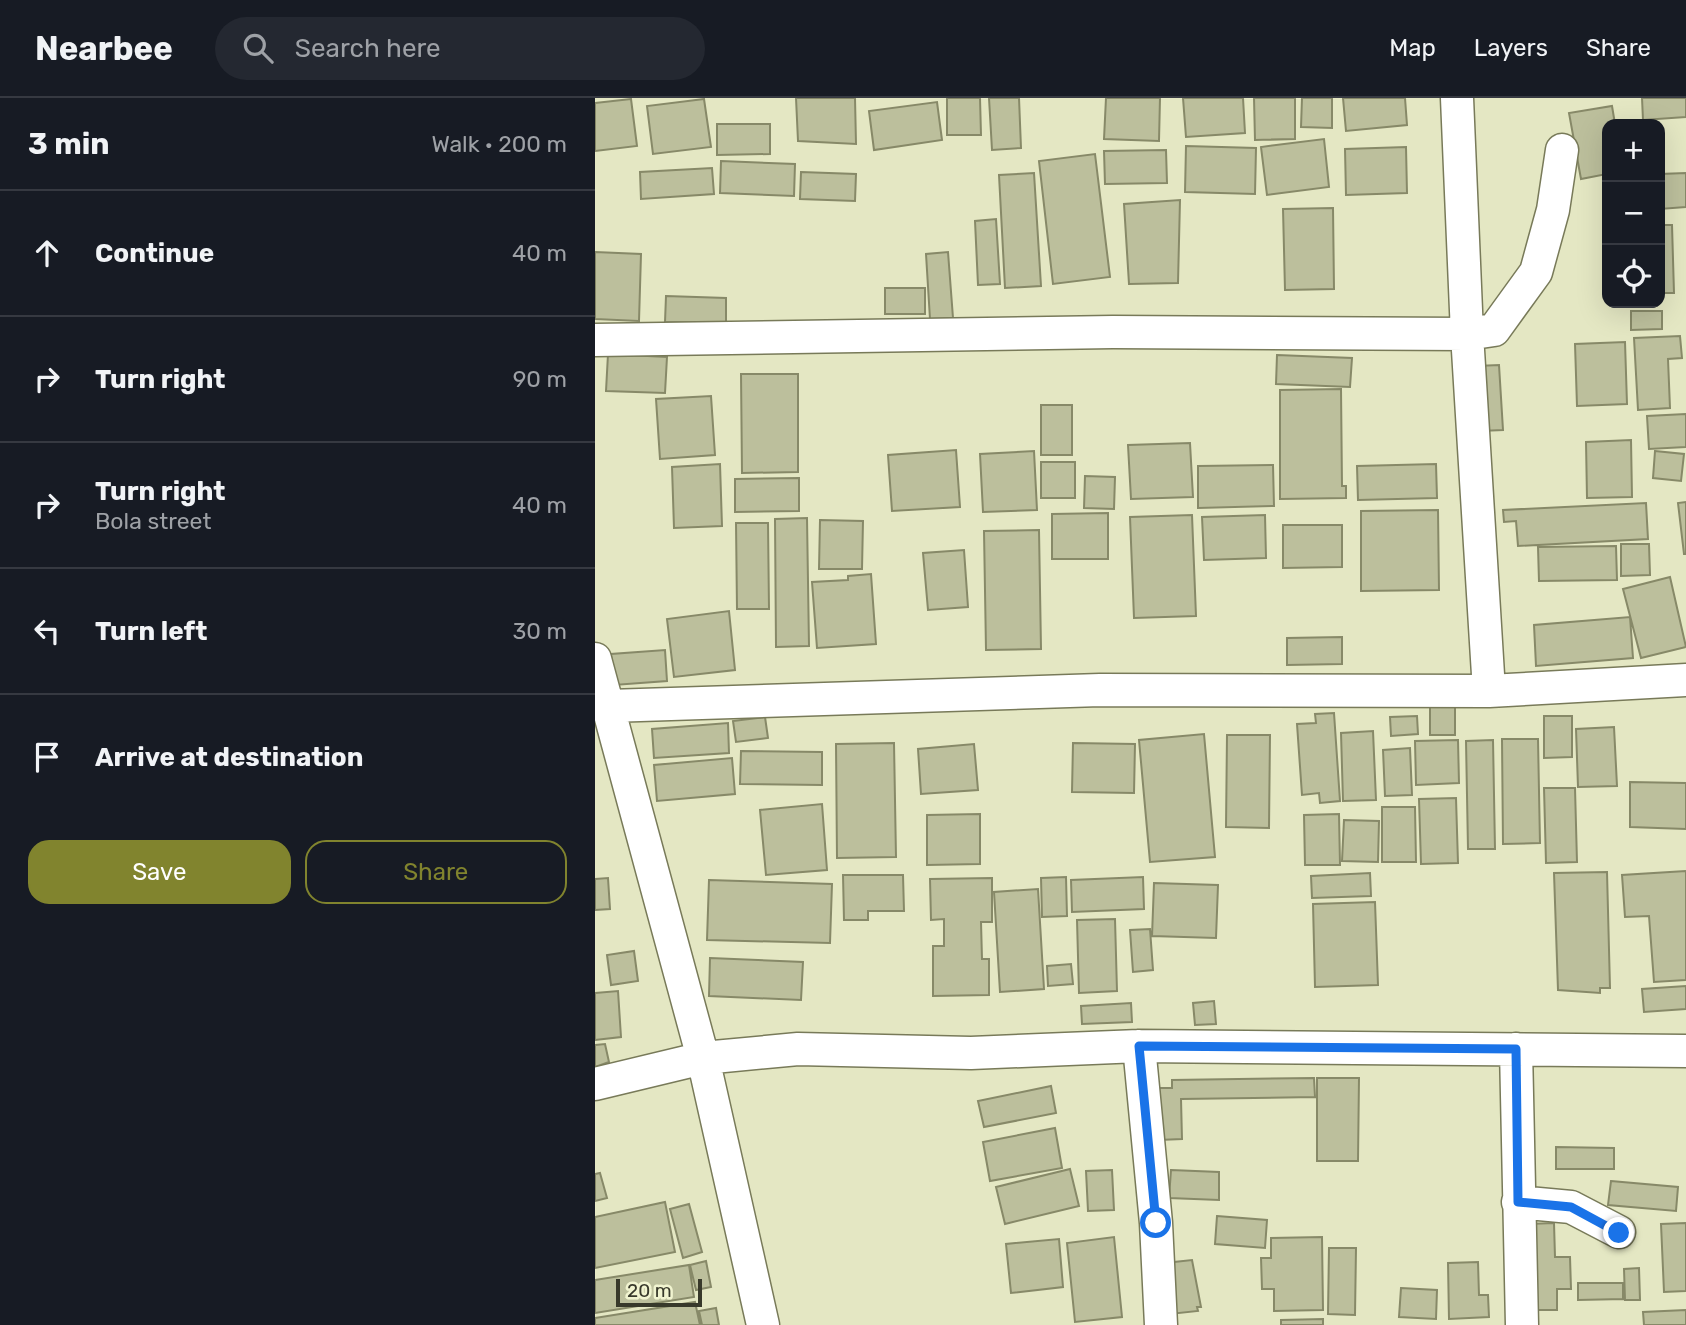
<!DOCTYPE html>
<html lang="en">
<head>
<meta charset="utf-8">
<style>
	body { margin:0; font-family:Rubik,sans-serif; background:#242831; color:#f1f3f6 }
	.controls { position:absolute; right:21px; top:21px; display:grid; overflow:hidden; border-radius:14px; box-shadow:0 7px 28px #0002 }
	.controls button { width:63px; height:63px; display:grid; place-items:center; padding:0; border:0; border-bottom:2px solid #363941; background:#171b24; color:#f1f3f6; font:35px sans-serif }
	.scale { position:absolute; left:21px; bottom:18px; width:86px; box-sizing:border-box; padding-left:7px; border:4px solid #38392b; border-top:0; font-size:19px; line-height:24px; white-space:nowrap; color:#38392b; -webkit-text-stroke:5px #f1f4d0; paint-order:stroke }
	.stop { position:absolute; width:21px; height:21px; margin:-16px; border:5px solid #1a73e8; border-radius:50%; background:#fff }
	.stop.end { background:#1a73e8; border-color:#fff; box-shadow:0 2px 7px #0008 }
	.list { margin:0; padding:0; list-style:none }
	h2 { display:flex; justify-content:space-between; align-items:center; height:91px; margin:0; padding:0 28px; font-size:30px }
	h2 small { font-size:23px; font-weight:400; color:#9ea1a6 }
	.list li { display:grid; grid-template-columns:46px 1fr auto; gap:21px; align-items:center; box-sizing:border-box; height:126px; padding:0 28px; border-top:2px solid #363941 }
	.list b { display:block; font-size:26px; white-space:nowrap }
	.list p { margin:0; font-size:23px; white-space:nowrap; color:#9ea1a6 }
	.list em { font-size:23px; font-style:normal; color:#9ea1a6 }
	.actions { display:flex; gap:14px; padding:21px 28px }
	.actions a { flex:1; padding:16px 0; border:2px solid #81842e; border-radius:21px; text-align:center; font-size:24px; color:#81842e }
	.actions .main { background:#81842e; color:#fff }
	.icon { flex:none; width:38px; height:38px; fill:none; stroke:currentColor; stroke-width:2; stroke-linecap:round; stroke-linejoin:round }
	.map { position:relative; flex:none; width:1091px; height:1227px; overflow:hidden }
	header { display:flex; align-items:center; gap:42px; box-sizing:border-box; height:98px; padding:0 35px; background:#171b24; border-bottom:2px solid #363941 }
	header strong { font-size:33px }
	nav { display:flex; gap:38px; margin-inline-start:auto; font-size:24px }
	.search { width:490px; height:63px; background:#242831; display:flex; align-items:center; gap:18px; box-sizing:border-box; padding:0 24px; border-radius:38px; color:#9ea1a6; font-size:26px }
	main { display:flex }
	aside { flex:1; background:#171b24 }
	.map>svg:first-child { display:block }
	.building { fill:#bcbf9c; stroke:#878968; stroke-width:2 }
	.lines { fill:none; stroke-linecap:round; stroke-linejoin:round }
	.minor-casing { stroke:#787a59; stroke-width:35 }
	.minor { stroke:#fff; stroke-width:32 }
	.route { stroke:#1a73e8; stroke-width:9 }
</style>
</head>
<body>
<header>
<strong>Nearbee</strong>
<div class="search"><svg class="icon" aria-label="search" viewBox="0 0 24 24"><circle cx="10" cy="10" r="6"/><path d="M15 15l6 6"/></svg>Search here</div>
<nav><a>Map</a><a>Layers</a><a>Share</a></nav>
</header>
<main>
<aside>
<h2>3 min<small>Walk · 200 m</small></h2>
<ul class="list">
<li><svg class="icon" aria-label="ahead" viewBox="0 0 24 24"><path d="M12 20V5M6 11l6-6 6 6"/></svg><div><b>Continue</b></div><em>40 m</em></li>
<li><svg class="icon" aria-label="right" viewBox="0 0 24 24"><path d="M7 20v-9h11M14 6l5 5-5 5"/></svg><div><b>Turn right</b></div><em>90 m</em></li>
<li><svg class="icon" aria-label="right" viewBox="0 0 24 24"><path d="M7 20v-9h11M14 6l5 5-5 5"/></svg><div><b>Turn right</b><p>Bola street</p></div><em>40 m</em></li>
<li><svg class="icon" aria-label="left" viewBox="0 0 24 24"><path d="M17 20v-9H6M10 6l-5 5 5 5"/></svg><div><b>Turn left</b></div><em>30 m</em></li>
<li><svg class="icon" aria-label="arrive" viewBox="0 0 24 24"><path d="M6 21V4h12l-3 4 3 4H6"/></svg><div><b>Arrive at destination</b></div></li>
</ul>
<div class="actions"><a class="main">Save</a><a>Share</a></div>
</aside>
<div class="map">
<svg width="1091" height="1227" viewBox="0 0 1091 1227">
	<rect width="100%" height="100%" fill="#e4e7c3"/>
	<path class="building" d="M201 0H260L261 46 203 43Z
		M352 0H385L386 37H352Z
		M394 0H424L426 50 397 52Z
		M511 0H565L564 43 509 41Z
		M588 0H648L650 35 591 39Z
		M659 0H700V41L660 42Z
		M707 0H737V30L706 29Z
		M748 0H810L812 27 751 33Z
		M1047 0H1091V19L1048 22Z
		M36 1 42 48 0 53V5Z
		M109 1 116 49 58 56 52 8Z
		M342 4 347 42 279 52 274 13Z
		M1017 8 1020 26H1012V76L986 81 974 15Z
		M122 26H175V56L122 57Z
		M729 41 734 89 672 97 666 49Z
		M591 48 661 50 660 96 590 94Z
		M811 49 812 95 751 97 750 51Z
		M571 52 572 85 510 86 509 53Z
		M500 56 515 179 458 186 444 63Z
		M126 63 200 66 199 98 125 95Z
		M117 70 119 96 46 101 45 74Z
		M206 74 261 76 260 103 205 101Z
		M439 75 446 188 410 190 404 77Z
		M1091 75V109L1065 111V76Z
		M585 102 583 185 534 186 529 106Z
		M738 110 739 191 690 192 688 111Z
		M401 121 405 186 383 187 380 123Z
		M1065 127H1077L1079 195H1065Z
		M0 154 46 156 44 223 0 221Z
		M353 154 358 220 335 221 331 156Z
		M290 190H330V216H290Z
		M71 198 131 200V225L70 224Z
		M1036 213H1067V231L1036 232Z
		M1085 238 1087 260 1073 261 1075 310 1043 312 1039 240Z
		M1030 244 1032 306 982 308 980 246Z
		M13 256 72 259 70 295 11 293Z
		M682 257 757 260 755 289 681 286Z
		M904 267 908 332 885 333 881 268Z
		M146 276H203V374L147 375Z
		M746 291 747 388H751V400L685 401V292Z
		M116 298 120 357 65 361 61 301Z
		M446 307H477V357H446Z
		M1091 316V349L1054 351 1052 318Z
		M1036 342 1037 399 992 400 991 344Z
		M595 345 598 399 536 401 533 347Z
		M361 352 365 409 297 413 293 357Z
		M439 353 442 412 388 414 385 356Z
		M1060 353 1089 356 1086 383 1058 380Z
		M446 364H480V400H446Z
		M125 366 127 428 79 430 77 369Z
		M841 366 842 400 763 402 762 368Z
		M678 367 679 408 603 410V368Z
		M490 378 520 379 519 411 489 410Z
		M204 380V413L140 414V381Z
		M1091 404V456H1089L1083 405Z
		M1051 405 1053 441 923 448 921 423 909 424 908 412Z
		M843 412 844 492 766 493V413Z
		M513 415V461H457V416Z
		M597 417 601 518 539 520 535 419Z
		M670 417 671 460 609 462 607 419Z
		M212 420 214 548 181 549 180 421Z
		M225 422 268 423 267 471H224Z
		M141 425H173L174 511H142Z
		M688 427H747V469L688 470Z
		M444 432 446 551 391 552 389 433Z
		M1026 446H1054L1055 477 1026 478Z
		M1021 448 1022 482 944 483 943 449Z
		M369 452 373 509 333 512 328 455Z
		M276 476 281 546 222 550 217 484 253 482V478Z
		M1075 479 1091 549 1046 560 1028 491Z
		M134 513 140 572 79 579 72 521Z
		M1035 519 1038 560 941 568 939 527Z
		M747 539V566L692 567V540Z
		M70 552 72 583 19 587 16 556Z
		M835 608H860V637H835Z
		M739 615 745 703 725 705 724 695 707 697 702 626 721 625 720 616Z
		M822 618 823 636 796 638 795 619Z
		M949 618H977V659L949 660Z
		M170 619 173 640 141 644 138 623Z
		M133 625 134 655 59 660 57 631Z
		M1019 629 1022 688 983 689 981 631Z
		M778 633 781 702 748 703 746 635Z
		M609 636 620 759 555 764 544 642Z
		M632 637H675L674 730 631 729Z
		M907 641H943L945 745 908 746Z
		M863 642 864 685 821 687 820 643Z
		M898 642 900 751H873L871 643Z
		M299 645 301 759 242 760 241 646Z
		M478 645 540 646 539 695 477 694Z
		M379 646 383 692 326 696 323 651Z
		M815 650 817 697 790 698 788 652Z
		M146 653 227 654V687L145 686Z
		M137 660 140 696 62 703 59 667Z
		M1035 684 1091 685V731L1035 729Z
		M949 690H980L982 764 951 765Z
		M861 700 863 765 826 766 824 701Z
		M227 706 232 772 171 777 165 712Z
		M787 709H820L821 764H787Z
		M385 716V766L332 767V717Z
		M744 716 745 767H710L709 717Z
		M749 722 784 723 783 764 747 763Z
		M1091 773V882L1059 884 1054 818 1030 819 1027 777Z
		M1012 774 1015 890H1005V895L963 892 959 775Z
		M775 775 776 798 717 800 716 778Z
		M248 777H308L309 813H273V822H249Z
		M471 779 472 818 447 819 446 780Z
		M548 779 549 811 477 814 476 782Z
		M13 780 15 811 0 812V781Z
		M397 780V824H386L387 861H394V897L338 898V848H349V821L336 822 335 781Z
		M114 782 237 786 235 845 112 842Z
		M559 785 623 787 621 840 557 838Z
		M443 791 449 891 405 894 399 794Z
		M780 804 783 887 720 889 718 806Z
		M520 821 522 893 484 895 482 822Z
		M555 831 558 872 538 874 535 832Z
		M39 853 43 883 16 887 12 857Z
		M115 860 208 864 206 902 114 898Z
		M476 866 478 886 453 888 452 868Z
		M1091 888V911L1049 914 1047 891Z
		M23 893 26 939 0 942V895Z
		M619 903 621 926 600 927 598 905Z
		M536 905 537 924 487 926 486 908Z
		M10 946 14 964 0 969V947Z
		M719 980 720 999 586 1001 587 1041 564 1042 563 990H577V982Z
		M722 980H764L763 1063H722Z
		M456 988 461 1015 389 1029 383 1003Z
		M460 1030 467 1070 395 1083 388 1044Z
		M961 1049 1019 1050V1071H961Z
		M475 1071 484 1108 410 1126 401 1089Z
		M517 1072 519 1112 493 1113 491 1073Z
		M576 1072 624 1074V1102L574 1100Z
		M5 1075 12 1100 0 1103V1076Z
		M1016 1083 1083 1089 1081 1113 1013 1107Z
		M70 1104 80 1154 0 1170V1119Z
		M94 1106 107 1154 88 1160 75 1111Z
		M622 1118 672 1122 670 1150 620 1146Z
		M959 1125 960 1159H975L976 1191H962V1212H935L933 1126Z
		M1091 1125V1193L1069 1194 1066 1126Z
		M519 1139 527 1219 480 1224 472 1145Z
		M727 1139 728 1212 679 1213V1191H667L666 1160H676V1140Z
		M464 1141 468 1189 416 1195 411 1146Z
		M734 1150H761L760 1217 733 1216Z
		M597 1162 606 1209H602L603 1213 575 1216 570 1165Z
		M111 1163 116 1189 101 1192 95 1167Z
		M883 1164 884 1197H893L894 1219 854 1221 853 1165Z
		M94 1167 99 1199 0 1215V1182Z
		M1044 1170 1045 1202H1030L1029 1171Z
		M983 1185H1028V1201L983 1202Z
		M806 1190 842 1192 841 1221 804 1219Z
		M100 1204 105 1227H0V1220Z
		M121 1210 124 1227H107L104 1213Z
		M1091 1212V1227H1049L1048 1214Z
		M728 1221V1227H686V1222Z"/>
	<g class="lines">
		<g class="minor-casing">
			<path id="minor" d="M862 0 872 236 894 593
				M0 242 518 234 872 236 899 232 941 174 958 112 967 52
				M0 561 108 960 168 1227
				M14 608 505 592 894 593 1091 582
				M544 948 561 1125 566 1227
				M921 951 927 1227
				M0 986 108 960 203 951 376 955 544 948 1091 953
				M923 1104 976 1109 1024 1134"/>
		</g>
		<use href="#minor" class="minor"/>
	</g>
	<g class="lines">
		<path class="route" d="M561 1125 544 948 921 951 923 1104 976 1109 1024 1135"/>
	</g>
</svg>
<div class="controls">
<button>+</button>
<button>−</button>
<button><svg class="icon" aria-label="locate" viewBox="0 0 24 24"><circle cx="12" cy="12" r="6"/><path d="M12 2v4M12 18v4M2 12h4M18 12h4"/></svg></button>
</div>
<div class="scale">20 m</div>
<div class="stop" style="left:561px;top:1125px"></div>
<div class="stop end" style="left:1024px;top:1135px"></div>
</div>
</main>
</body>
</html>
